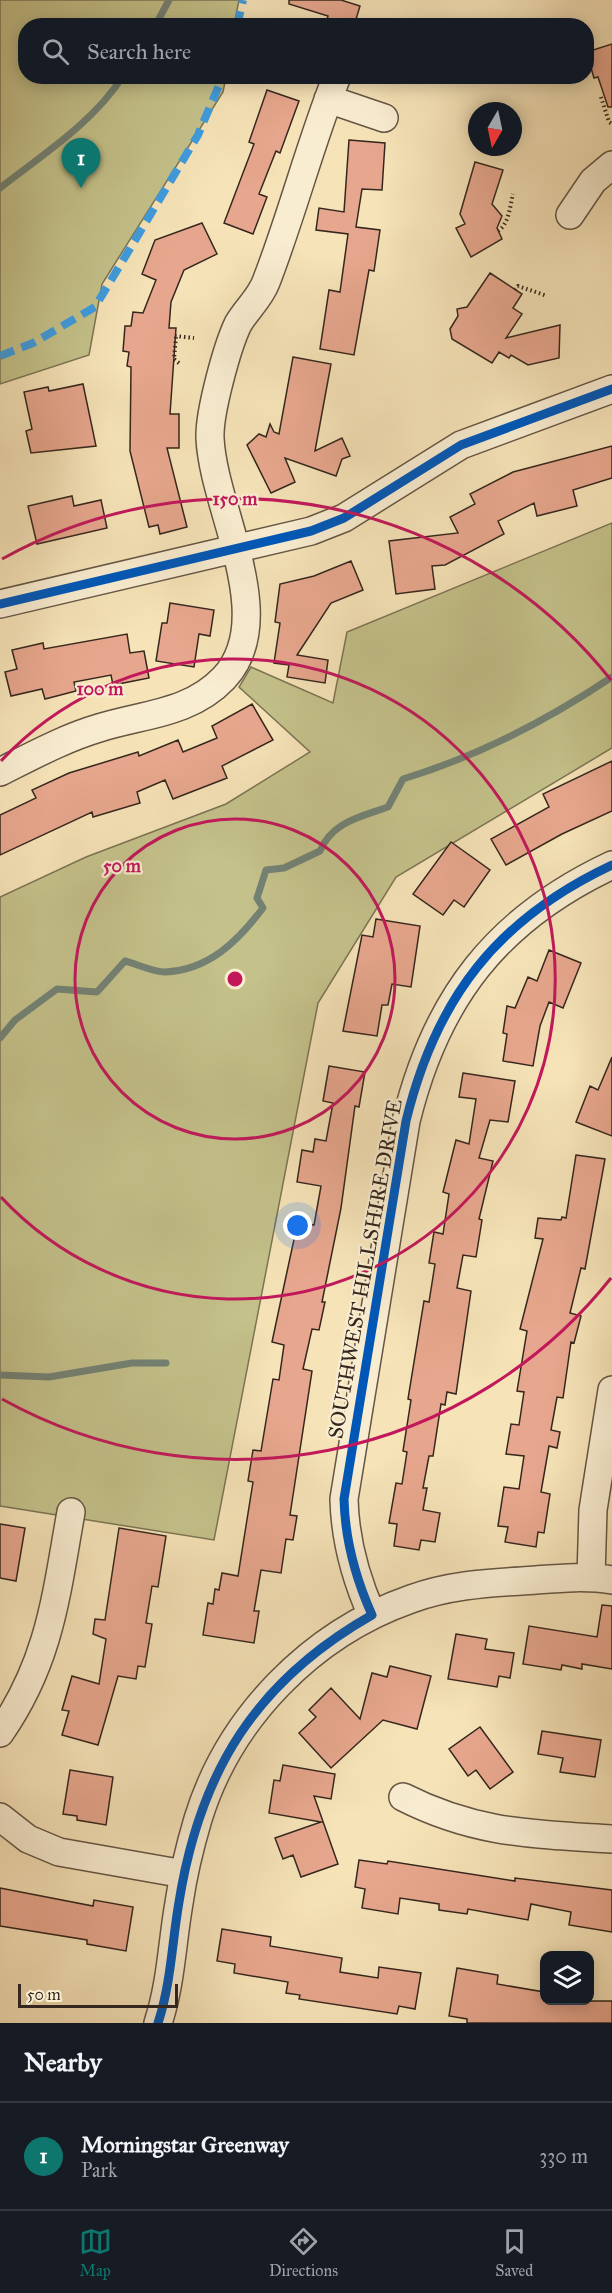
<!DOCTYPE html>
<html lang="en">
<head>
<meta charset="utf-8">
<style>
	body { margin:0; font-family:"IM FELL Great Primer",serif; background:#242831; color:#f1f3f6 }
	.controls { position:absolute; right:18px; bottom:18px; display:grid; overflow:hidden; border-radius:12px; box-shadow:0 3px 15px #0003 }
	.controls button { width:54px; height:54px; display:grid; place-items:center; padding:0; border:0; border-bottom:2px solid #363941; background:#171b24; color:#f1f3f6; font:30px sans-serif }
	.compass { position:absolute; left:468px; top:102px; width:54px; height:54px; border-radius:50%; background:#171b24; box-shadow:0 3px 15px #0003; rotate:189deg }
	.scale { position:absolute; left:18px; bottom:15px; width:160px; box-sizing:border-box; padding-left:6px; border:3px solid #35271d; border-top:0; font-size:16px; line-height:21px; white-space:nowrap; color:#35271d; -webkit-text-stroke:4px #f9edd1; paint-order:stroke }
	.you { position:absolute; left:298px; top:1226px; width:21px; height:21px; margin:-15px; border:4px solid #fff; border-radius:50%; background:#1a73e8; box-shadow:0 0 0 9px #1a73e833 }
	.badge { display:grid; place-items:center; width:39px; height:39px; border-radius:50%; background:#0f766e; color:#fff; font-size:20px; font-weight:700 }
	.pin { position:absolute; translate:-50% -50px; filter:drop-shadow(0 2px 3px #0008) }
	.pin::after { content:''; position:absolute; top:32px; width:21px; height:18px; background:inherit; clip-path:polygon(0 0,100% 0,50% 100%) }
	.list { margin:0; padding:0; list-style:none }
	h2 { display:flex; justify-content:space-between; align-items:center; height:78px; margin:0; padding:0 24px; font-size:26px }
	h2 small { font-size:20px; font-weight:400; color:#9ea1a6 }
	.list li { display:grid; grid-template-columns:39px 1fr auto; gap:18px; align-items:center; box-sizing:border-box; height:108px; padding:0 24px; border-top:2px solid #363941 }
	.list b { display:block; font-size:22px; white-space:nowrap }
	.list p { margin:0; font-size:20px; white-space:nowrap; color:#9ea1a6 }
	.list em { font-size:20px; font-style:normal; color:#9ea1a6 }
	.icon { flex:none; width:33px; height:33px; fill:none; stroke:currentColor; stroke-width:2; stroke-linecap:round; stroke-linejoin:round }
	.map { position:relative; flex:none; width:612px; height:2023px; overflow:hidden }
	.search { position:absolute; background:#171b24; box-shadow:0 3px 15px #0003; left:18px; right:18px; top:18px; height:66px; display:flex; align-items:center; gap:15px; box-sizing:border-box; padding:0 21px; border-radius:24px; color:#9ea1a6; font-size:22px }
	.sheet { height:186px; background:#171b24 }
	nav { display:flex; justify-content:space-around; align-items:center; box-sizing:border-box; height:84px; border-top:2px solid #363941; background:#171b24; font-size:16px; color:#9ea1a6 }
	nav a { display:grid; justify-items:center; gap:3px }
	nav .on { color:#0f766e }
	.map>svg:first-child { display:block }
	.green { fill:#c4c18a; stroke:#7c7454; stroke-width:1.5 }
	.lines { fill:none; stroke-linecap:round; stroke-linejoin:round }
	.stream { stroke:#738275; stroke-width:7 }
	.building { fill:#e7a78e; stroke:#35271d; stroke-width:1.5 }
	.minor-casing { stroke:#655644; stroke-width:30 }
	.path { stroke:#35271d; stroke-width:4; stroke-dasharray:1.5 3; stroke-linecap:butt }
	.minor { stroke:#f9edd1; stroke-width:27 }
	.quiet { stroke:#3e9cdf; stroke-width:8; stroke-dasharray:15 8; stroke-linecap:butt }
	.cycleway-casing { stroke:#f9edd1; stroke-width:13 }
	.cycleway { stroke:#0057b8; stroke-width:9 }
	.ring { fill:none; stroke:#c2185b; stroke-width:3 }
	.labels { text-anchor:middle; stroke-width:4.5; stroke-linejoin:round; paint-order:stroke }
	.street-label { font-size:21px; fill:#35271d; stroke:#f9edd1 }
	.centre { fill:#c2185b; stroke:#f9edd1; stroke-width:3 }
	.ring-label { font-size:18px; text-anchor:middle; font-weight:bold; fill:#c2185b; stroke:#f9edd1; stroke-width:4.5; stroke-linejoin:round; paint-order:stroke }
</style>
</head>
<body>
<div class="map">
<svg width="612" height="2023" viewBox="0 0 612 2023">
	<rect width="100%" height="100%" fill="#f6e3b8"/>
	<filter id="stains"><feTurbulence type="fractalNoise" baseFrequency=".00333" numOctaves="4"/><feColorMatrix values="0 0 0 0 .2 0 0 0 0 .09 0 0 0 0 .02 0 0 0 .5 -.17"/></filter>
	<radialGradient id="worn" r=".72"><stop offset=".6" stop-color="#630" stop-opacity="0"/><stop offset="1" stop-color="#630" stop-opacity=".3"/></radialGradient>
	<path class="green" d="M0 0H239L234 25 26 26V76L226 77 223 92 102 284 89 355 0 384Z
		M612 523V748L396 877 318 1003 214 1540 0 1506V897L86 857 226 804 310 752 239 687 251 667 333 703 347 632Z"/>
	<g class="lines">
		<path class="stream" d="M155 26 169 0
			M0 188C42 155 94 122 123 76
			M0 1038 15 1020 57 989 97 992 125 961C137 964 153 972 165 972 209 970 238 941 263 908L257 898 266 870 284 868 320 851C332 822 360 817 388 807L403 779C478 756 548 720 612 677
			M0 1375 49 1377 132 1363H166"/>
	</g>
	<path class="building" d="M289 0H341L360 6 354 26H325L328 16 289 4Z
		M612 44V107H608L598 77 594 78 589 61 593 60 590 51Z
		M267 90 299 101 280 153 276 151 259 194 267 197 253 234 224 223 254 144 249 142Z
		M349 140 385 143 382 190 362 189 356 227 380 230 374 271 369 270 354 355 320 349 329 290 340 292 348 234 316 230 319 208 344 212Z
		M475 162 503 170 492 204 502 216 497 228 502 239 471 257 456 228 465 224 460 214Z
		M202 223 217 254 184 270 171 302 169 328H176L170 414H179V448H167L187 527 160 534 158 525 149 527 130 451 131 367 127 366 129 352 123 351 125 326H131L133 312 143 313 156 280 142 274 155 240Z
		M490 273 522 294 513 308 522 314 506 338 560 325 559 358 528 365 511 355 509 358 499 352 492 363 452 339 450 329 458 316 457 309 467 307Z
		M293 357 331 364 315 451 342 438 350 456 342 459 336 476 285 458 295 482 271 493 247 445 259 434 266 437 270 424 274 432 279 434Z
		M83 384 96 446 31 453 26 431 32 429 24 392 48 387 49 391Z
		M612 446V478L573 490 577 506 537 516 534 503 498 521 504 534 445 565 432 566 435 589 396 594 389 541 458 533 450 517 475 504 470 494 513 472Z
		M72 496 74 506 101 500 107 528 37 544 28 506Z
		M351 561 363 590 331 603 297 655 328 660 325 683 287 677 289 665 274 663 280 623 275 622 280 584 314 576Z
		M170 603 214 610 210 636 199 634 194 667 156 661 162 623H167Z
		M127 634 130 653 144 651 149 678 113 685 111 675 74 682 76 691 45 699 42 689 11 696 5 672 17 669 12 650 43 643 44 649Z
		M252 704 273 740 222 766 227 778 173 799 165 780 137 792 140 803 93 817 92 812 0 855V815L36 798 32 790 69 773 138 752 139 756 178 740 183 752 217 738 212 726Z
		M612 761V811L562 834 506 865 491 839 549 807 543 794Z
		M451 842 490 870 464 907 454 900 443 915 413 894Z
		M376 919 420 926 411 987 392 984 388 1005H382L377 1036 343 1031 362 935 373 937Z
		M549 950 581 963 563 1008 549 1002 540 1026 533 1066 503 1061 507 1034 503 1033 507 1006 515 1008 528 977 537 981Z
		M612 1057V1136L576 1122 590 1086 598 1090Z
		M329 1066 365 1072 359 1107 355 1106 341 1208 322 1302H325L319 1330 312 1329 303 1369 312 1371 290 1515 297 1516 293 1540 286 1539 281 1573 261 1570 254 1611H259L254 1643 203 1635 208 1603 213 1604 215 1589 219 1590 222 1573 238 1576 253 1482 248 1481 253 1450 261 1451 273 1379 279 1380 284 1345 272 1342 282 1295 296 1230 304 1231 305 1223 314 1225 321 1186 297 1182 302 1150 313 1152 315 1139 326 1141 333 1103 323 1101Z
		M463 1073 515 1081 508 1122 490 1120 479 1158 493 1161 479 1219 482 1220 476 1257 463 1255 457 1288 471 1291 456 1394 447 1392 445 1405 441 1404 433 1456H429L423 1488H427L423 1510 440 1513 435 1542 421 1540 419 1550 394 1546 397 1524 389 1523 396 1483 402 1484 407 1452 403 1451 411 1400 408 1399 424 1301 429 1302 435 1264 429 1263 434 1232 443 1234 449 1194 443 1192 456 1140 469 1144 476 1099 459 1097Z
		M576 1155 605 1159 585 1269 581 1268 570 1313 581 1316 574 1343 571 1342 563 1398 557 1397 551 1430 560 1432 557 1448 549 1446 541 1492 550 1494 544 1533 538 1532 536 1547 505 1542 508 1527 498 1526 504 1487 519 1489 524 1456 506 1454 511 1424 519 1425 524 1392 517 1391 527 1331 520 1329 543 1239 535 1238 538 1218 561 1220 562 1217 566 1218Z
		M0 1524 25 1528 16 1581 0 1578Z
		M119 1528 166 1536 158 1587 152 1586 146 1623 152 1624 145 1667 138 1666 136 1679 118 1676 98 1745 62 1735 69 1711 62 1710 72 1676 99 1684 106 1639 93 1634 95 1619 105 1620Z
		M602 1605 612 1606V1669L582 1664V1669L562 1665 561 1670 523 1664 529 1626 597 1637Z
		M456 1634 487 1639 485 1649 514 1653 510 1678 499 1676 497 1687 448 1679Z
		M390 1666 431 1676 417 1729 383 1720 331 1768 299 1733 316 1717 309 1710 331 1688 360 1719 372 1673 387 1677Z
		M480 1727 513 1772 490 1789 476 1770 468 1776 449 1749Z
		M542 1731 601 1740 595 1777 560 1772 563 1758 538 1754Z
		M283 1765 335 1774 331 1799 314 1796 338 1864 301 1877 293 1855 283 1859 275 1838 321 1822 269 1813 274 1780 280 1781Z
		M70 1770 113 1777 106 1825 77 1820V1816L63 1814Z
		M359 1860 387 1864 388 1861 515 1881V1878L612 1890V1932L569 1925 571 1912 531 1904 528 1920 468 1909 467 1914 439 1910V1904L400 1898 398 1914 362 1908 365 1889 355 1887Z
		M0 1888 93 1906 94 1900 133 1907 126 1951 87 1944V1940L0 1926Z
		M222 1929 271 1937 270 1946 342 1958 340 1972 378 1978 379 1967 421 1973 415 2009 399 2006 397 2014 299 1999 300 1995 286 1993 288 1982 234 1973 235 1964 217 1961Z
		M457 1968 498 1975 497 1984 544 1992V2001H612V2023H467V2019L449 2016Z"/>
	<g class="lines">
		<g class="minor-casing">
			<path id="minor" d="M328 99 384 118
				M570 215 593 181 612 165
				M0 604 311 531 344 518 461 445 612 389
				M0 772C32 756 65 738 99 728 143 714 190 714 224 678 280 618 213 509 210 438 209 413 227 347 238 324 246 310 260 298 266 282 292 215 310 144 337 76
				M591 1577 593 1510 612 1390
				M372 1615C355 1577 345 1540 344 1499L406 1121C436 998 497 919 612 865
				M0 1733C50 1661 56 1596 71 1512
				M403 1797C476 1834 533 1834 612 1839
				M0 1817 28 1839 59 1852 184 1874
				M158 2023C171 1984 172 1943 179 1903 183 1875 190 1846 198 1819 229 1718 311 1634 411 1599 446 1586 484 1583 522 1581 552 1579 582 1575 612 1580"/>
		</g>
		<path class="path" d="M601 97 609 122 612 124
			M498 231C509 224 510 206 513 194
			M515 290 518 286 547 296
			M175 336 194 338
			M176 337 174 359 180 364"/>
		<use href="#minor" class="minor"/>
		<path class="quiet" d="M237 26 243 0
			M0 356 33 343 95 307 198 135 223 76"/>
		<g class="cycleway-casing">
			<path id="cycleway" d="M0 604 311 531 344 518 461 445 612 389
				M158 2023C171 1984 172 1942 179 1902 200 1771 256 1681 372 1615 355 1577 345 1540 344 1499L406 1121C436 998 497 919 612 865"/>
		</g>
		<use href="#cycleway" class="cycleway"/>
	</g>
	<g class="ring">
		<circle cx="235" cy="979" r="160"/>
		<path d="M1 761A320 320 0 1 1 1 1197"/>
		<path d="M611 1278A480 480 0 0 1 2 1399M2 559A480 480 0 0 1 611 680"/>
	</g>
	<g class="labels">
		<g class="street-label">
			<text transform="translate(365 1269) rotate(-80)" y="7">SOUTHWEST HILLSHIRE DRIVE</text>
		</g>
	</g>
	<circle cx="235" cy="979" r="9" class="centre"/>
	<g class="ring-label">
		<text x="235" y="505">150 m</text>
		<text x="100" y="695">100 m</text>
		<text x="122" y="872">50 m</text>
	</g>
	<rect width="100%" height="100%" filter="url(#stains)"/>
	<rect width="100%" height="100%" fill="url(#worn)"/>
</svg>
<div class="controls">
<button><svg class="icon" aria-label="layers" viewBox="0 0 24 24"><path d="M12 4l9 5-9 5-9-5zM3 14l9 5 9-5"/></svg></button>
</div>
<svg class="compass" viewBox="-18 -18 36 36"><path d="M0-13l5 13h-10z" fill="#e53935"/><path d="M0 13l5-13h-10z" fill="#9ea1a6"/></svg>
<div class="scale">50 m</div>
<div class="you"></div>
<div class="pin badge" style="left:81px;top:188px">1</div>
<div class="search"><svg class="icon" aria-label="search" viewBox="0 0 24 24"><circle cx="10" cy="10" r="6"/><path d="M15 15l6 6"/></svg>Search here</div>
</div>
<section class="sheet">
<h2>Nearby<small></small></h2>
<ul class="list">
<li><span class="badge">1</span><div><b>Morningstar Greenway</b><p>Park</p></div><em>330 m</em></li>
</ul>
</section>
<nav>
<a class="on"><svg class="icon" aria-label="map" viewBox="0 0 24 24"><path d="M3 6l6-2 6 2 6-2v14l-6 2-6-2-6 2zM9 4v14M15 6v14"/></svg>Map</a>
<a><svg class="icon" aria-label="directions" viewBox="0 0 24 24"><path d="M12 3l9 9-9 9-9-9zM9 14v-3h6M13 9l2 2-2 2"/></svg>Directions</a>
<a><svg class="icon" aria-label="saved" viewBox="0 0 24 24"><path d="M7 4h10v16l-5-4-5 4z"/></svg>Saved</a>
</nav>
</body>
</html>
